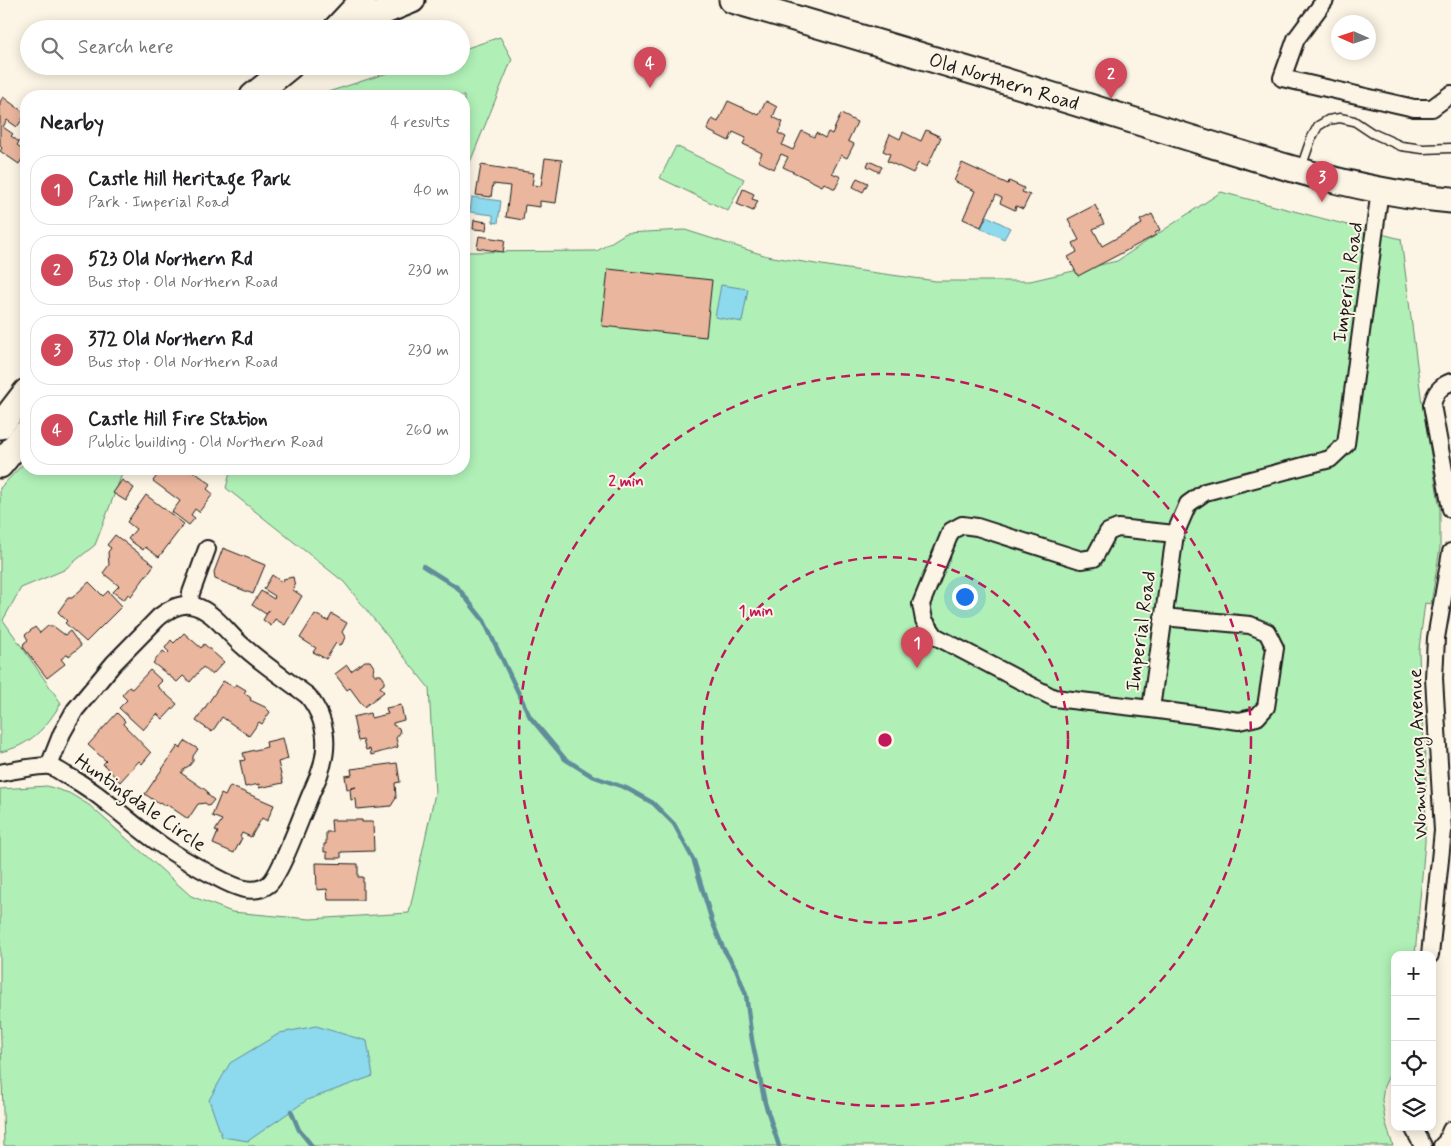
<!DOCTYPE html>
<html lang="en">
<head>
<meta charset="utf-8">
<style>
	body { margin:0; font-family:Mynerve,sans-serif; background:#f2f2f2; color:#202124 }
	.controls { position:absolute; right:15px; bottom:15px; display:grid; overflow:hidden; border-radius:10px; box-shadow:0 2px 12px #0003 }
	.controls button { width:45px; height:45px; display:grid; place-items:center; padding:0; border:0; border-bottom:1px solid #e0e0e0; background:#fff; color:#202124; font:25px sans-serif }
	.compass { position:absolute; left:1331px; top:15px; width:45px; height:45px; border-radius:50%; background:#fff; box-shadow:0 2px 12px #0003; rotate:273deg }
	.you { position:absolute; left:964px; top:596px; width:18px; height:18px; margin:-12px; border:4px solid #fff; border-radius:50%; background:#1a73e8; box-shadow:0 0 0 8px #1a73e833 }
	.badge { display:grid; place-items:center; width:32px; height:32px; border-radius:50%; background:#d1495b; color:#fff; font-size:16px; font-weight:700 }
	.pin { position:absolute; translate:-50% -41px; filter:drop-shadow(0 1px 2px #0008) }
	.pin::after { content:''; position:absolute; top:26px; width:18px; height:15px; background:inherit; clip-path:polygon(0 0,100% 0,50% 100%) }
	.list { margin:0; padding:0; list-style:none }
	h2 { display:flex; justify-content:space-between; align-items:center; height:65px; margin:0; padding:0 20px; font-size:21px }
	h2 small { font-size:16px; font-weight:400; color:#757577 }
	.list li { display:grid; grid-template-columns:32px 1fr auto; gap:15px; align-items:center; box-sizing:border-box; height:70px; margin:0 10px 10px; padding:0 10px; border:1px solid #e0e0e0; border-radius:20px }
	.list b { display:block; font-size:19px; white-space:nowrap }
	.list p { margin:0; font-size:16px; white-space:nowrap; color:#757577 }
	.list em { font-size:16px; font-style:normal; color:#757577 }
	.icon { flex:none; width:28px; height:28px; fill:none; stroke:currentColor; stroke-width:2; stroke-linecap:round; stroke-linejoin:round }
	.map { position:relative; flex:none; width:1451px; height:1146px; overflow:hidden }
	.search { position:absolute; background:#fff; box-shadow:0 2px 12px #0003; left:20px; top:20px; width:450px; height:55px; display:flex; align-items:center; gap:12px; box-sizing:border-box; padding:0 18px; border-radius:28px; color:#757577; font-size:19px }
	.panel { position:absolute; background:#fff; box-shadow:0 2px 12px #0003; left:20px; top:90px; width:450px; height:385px; border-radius:20px }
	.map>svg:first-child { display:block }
	.green { fill:#b0f0b7; stroke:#66866a }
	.water { fill:#8dd9ed; stroke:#608d99 }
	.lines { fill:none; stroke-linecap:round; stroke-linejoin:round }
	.stream { stroke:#608d99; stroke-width:4.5 }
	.building { fill:#eab69d; stroke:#1c1c1c }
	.service-casing { stroke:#1c1c1c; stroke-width:11 }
	.minor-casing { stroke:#1c1c1c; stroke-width:20 }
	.primary-casing { stroke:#1c1c1c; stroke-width:29 }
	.service { stroke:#fcf5e5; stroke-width:8 }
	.minor { stroke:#fcf5e5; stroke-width:16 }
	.primary { stroke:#fcf5e5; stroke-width:25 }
	.ring { fill:none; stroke:#c2185b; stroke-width:2.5; stroke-dasharray:9 6 }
	.labels { text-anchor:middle; stroke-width:4; stroke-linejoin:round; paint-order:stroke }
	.street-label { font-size:20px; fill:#1c1c1c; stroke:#fcf5e5 }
	.centre { fill:#c2185b; stroke:#fcf5e5; stroke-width:2.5 }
	.ring-label { font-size:15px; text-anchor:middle; font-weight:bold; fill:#c2185b; stroke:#fcf5e5; stroke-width:4; stroke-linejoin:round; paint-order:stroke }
</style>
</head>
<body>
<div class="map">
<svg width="1451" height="1146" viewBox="0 0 1451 1146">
	<rect width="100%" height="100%" fill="#fcf5e5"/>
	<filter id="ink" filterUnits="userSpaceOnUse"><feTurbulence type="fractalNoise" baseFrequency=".02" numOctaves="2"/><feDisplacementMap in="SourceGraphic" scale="10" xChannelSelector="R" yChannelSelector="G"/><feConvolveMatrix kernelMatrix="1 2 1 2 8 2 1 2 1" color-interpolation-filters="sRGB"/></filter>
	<g filter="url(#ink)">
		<path class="green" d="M500 37 512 59 464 177V96H328V92L409 66H461V50Z
			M676 146 744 179 728 211 660 178Z
			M1221 192 1401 239 1421 396 1440 509V548L1431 604 1425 603 1419 649 1420 689 1426 769 1425 842 1415 955H1395V1064L1384 1086 1382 1100 1385 1120 1393 1146H4L0 1008V789L47 786 69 793 89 805 191 896 232 912 310 919 409 913 435 793 429 688 344 582 226 488 231 469H464V252L597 251 626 233 685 230 767 256 840 268 936 281H1030L1117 261Z
			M26 461V469H124L95 545 64 570 21 588 3 620 61 703C46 728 30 746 0 752V488Z"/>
		<path class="water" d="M472 197 501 201 498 223 493 222V215L470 212Z
			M987 216 1010 228 1004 239 981 228Z
			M721 285 748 289 742 322 715 317Z
			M316 1026 367 1041 373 1076 307 1100 248 1141 222 1137 209 1100 230 1063 280 1033Z"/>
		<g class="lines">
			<path class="stream" d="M423 566 458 588 484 621 530 717 565 759 592 776 626 788 653 803 674 824 694 861 712 921 723 948 737 971 746 995 752 1040 765 1103 779 1146
				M291 1111 299 1130 312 1146"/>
		</g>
		<path class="building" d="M3 97 26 114 17 127 7 120 3 127 13 134 11 136 19 142 17 145 26 152 19 164 0 151 2 148 0 146V102Z
			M728 101 759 115 766 101 777 107 773 117 783 122 778 133 786 137 782 145 793 150 802 131 814 137 816 133 825 138 828 132 832 134 841 114 857 122 848 141 854 144 847 158 841 155 832 173 841 177 835 189 824 183 822 186 783 167 788 157 781 154 774 169 758 161 762 153 743 144 746 138 733 132 729 141 707 130 712 119 718 122Z
			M926 130 941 137 927 167 918 163 913 173 887 161 890 154 883 151 890 134 900 139 903 132 921 141Z
			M545 158 562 160 556 203 540 201V207L525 205 523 220 506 217 510 186 493 184 491 197 476 195 481 165 534 173 532 185 541 186Z
			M869 161 882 167 879 172 867 166Z
			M962 163 1008 184 1009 181 1024 188 1022 192 1030 195 1023 209 1016 206 1015 210 1000 203 1002 198 996 195 981 227 963 219 975 191 954 181Z
			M857 178 868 183 863 192 853 187Z
			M743 189 754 194 752 199 758 201 753 211 737 204Z
			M1095 205 1104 224 1093 229 1102 246 1142 224 1140 220 1152 214 1160 230 1155 233 1156 235 1078 276 1068 257 1077 252 1073 243 1079 240 1068 219Z
			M474 220 487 222 486 230 473 229Z
			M479 236 505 240 503 252 477 248Z
			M608 269 712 280 706 337 602 326Z
			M162 469H167L171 472 173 469H190L211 484 207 489 213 494 199 512 195 509 191 515 195 518 189 525 172 512 180 501 153 481Z
			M122 480 134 488 126 501 113 493Z
			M146 495 184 524 159 557 145 547 143 550 128 539 136 529 127 522Z
			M115 535 154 565 131 596 128 594 124 600 113 592 119 586 103 573 109 565 108 552 111 548 107 545Z
			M223 548 265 565 253 594 215 579 214 572Z
			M272 575 282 582 283 579 293 577 295 586 293 590 302 596 285 625 275 619 271 626 263 620 269 610 266 614 252 605 261 591 274 599 275 596 264 589Z
			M89 582 103 596 108 591 122 606 86 642 65 623 67 621 58 612 68 598H72Z
			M315 614 328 621 332 614 347 623 342 632 345 637 342 644 338 645 336 643 326 659 313 652 316 648 300 638Z
			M48 626H53L65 635 70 631 81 646 69 656 68 654 61 659 65 664 47 678 23 647 24 643 28 640 25 635 35 627 40 633Z
			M184 633 201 648 204 644 224 662 212 675 203 667 190 682 183 676 177 682 153 663 163 651 167 654 169 652 165 648 171 640 174 643Z
			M365 661H370L374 667 373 672 375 675H381L384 679V684L380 687 384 692 364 707 350 688 347 690 335 674 347 665 351 671Z
			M150 670 162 681 157 686 177 704 163 719 157 714 143 730 119 708 127 700 122 695 129 687 132 689Z
			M223 681 234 687 236 684 246 690 244 693 251 698 250 700 265 707 270 712 262 724 259 722 249 736 222 717 212 732 196 721Z
			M401 705 404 720 393 723V725L399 728 400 733 396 738 398 747 371 755 370 749 366 750 363 740 358 741 353 717 370 713 371 718 388 714 386 708Z
			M117 713 125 721 123 724 151 753 142 764 139 761 120 782 103 764 106 761 88 745Z
			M283 738 288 759 278 762 283 783 259 788V784L245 787 240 761 245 760 243 753 267 747 266 742Z
			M185 741 198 749 193 756V761L189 766 185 768 181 773 207 791 208 795 214 800 209 806 205 803 198 804 188 819 166 804 165 806 160 802 159 804 145 794 178 746 180 748Z
			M397 763 400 782 395 783 396 798 391 806 357 809 356 799 351 800 350 789 356 787 347 789 345 776 352 775 351 769Z
			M230 786 274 805 267 821 262 818 251 837 242 833 240 837 242 838 234 853 213 844 218 832 215 831 222 820 212 816 221 794 225 796Z
			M331 820H362V822H373L374 851 341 852V858H327V852H324V844H326V832H332Z
			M316 863 358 864V877H363V900H328L327 889 317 890Z"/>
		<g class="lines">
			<g class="service-casing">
				<path id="service" d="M1301 168 1311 139 1318 126 1328 120 1340 118 1354 121 1372 133 1401 146 1423 149 1451 148"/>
			</g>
			<g class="minor-casing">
				<path id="minor" d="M1325 0 1296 39 1282 78 1414 108H1432L1451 94
					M1451 382C1440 386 1435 393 1432 405L1451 509
					M1175 534 1118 528 1108 532 1094 558 1081 560 977 527 962 525 951 531 921 604 924 620 935 636 1054 698 1151 709 1175 534 1188 504 1205 492 1330 459 1346 444 1380 190
					M189 605 191 593 207 549
					M1151 709 1239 721 1257 717 1266 707 1275 648 1267 632 1250 625 1163 617
					M0 773C9 771 42 765 49 766 54 767 61 772 66 775 101 793 128 822 160 844 178 857 197 867 216 877 231 885 253 897 269 884 280 875 299 822 306 806 310 795 315 785 319 775 330 746 327 720 308 696 287 680 264 665 244 647 228 634 212 608 190 605 179 603 168 610 159 617L114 663 75 710 62 733 49 766
					M1430 955 1443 831 1434 678 1436 638 1451 552
					M1413 1127 1423 1146
					M1442 1146 1446 1142 1451 1130"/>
			</g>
			<g class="primary-casing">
				<g id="primary">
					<path id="s1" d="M732 0C871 40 1009 82 1148 125 1248 155 1346 191 1451 200"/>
					<path d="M336 29 363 0"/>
					<path d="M348 29 385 11 412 0"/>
					<path d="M253 96 290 66"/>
					<path d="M0 426 26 392"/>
					<path d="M0 465 26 433"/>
				</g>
			</g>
			<use href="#service" class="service"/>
			<use href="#minor" class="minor"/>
			<use href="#primary" class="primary"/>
		</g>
	</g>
	<g class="ring">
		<circle cx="885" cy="740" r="183"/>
		<circle cx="885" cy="740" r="366"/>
	</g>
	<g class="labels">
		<g class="street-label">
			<text dy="7" stroke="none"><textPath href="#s1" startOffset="284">Old Northern Road</textPath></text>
			<text transform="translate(1347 282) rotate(-82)" y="7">Imperial Road</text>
			<text transform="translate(1140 631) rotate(-82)" y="7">Imperial Road</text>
			<text transform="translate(1417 754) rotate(-92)" y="7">Womurrung Avenue</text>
			<text transform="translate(141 802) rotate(35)" y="7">Huntingdale Circle</text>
		</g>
	</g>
	<circle cx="885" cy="740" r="8" class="centre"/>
	<g class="ring-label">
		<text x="626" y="486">2 min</text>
		<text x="756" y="616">1 min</text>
	</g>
</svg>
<div class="controls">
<button>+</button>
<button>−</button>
<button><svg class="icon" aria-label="locate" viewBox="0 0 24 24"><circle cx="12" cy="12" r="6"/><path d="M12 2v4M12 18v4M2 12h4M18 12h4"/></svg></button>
<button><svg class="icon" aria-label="layers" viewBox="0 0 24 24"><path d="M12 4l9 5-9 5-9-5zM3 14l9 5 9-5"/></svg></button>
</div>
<svg class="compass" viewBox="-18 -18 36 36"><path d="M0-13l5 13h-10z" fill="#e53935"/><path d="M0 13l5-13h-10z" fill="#757577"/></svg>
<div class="you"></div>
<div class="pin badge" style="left:917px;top:668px">1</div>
<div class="pin badge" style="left:1111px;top:99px">2</div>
<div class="pin badge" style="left:1322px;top:202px">3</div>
<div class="pin badge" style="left:650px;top:88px">4</div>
<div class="search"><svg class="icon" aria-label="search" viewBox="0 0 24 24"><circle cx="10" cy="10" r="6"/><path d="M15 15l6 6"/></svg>Search here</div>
<section class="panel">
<h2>Nearby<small>4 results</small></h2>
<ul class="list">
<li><span class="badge">1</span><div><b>Castle Hill Heritage Park</b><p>Park · Imperial Road</p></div><em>40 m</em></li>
<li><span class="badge">2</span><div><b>523 Old Northern Rd</b><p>Bus stop · Old Northern Road</p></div><em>230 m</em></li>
<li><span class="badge">3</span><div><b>372 Old Northern Rd</b><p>Bus stop · Old Northern Road</p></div><em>230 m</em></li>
<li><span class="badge">4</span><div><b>Castle Hill Fire Station</b><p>Public building · Old Northern Road</p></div><em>260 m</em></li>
</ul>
</section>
</div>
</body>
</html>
